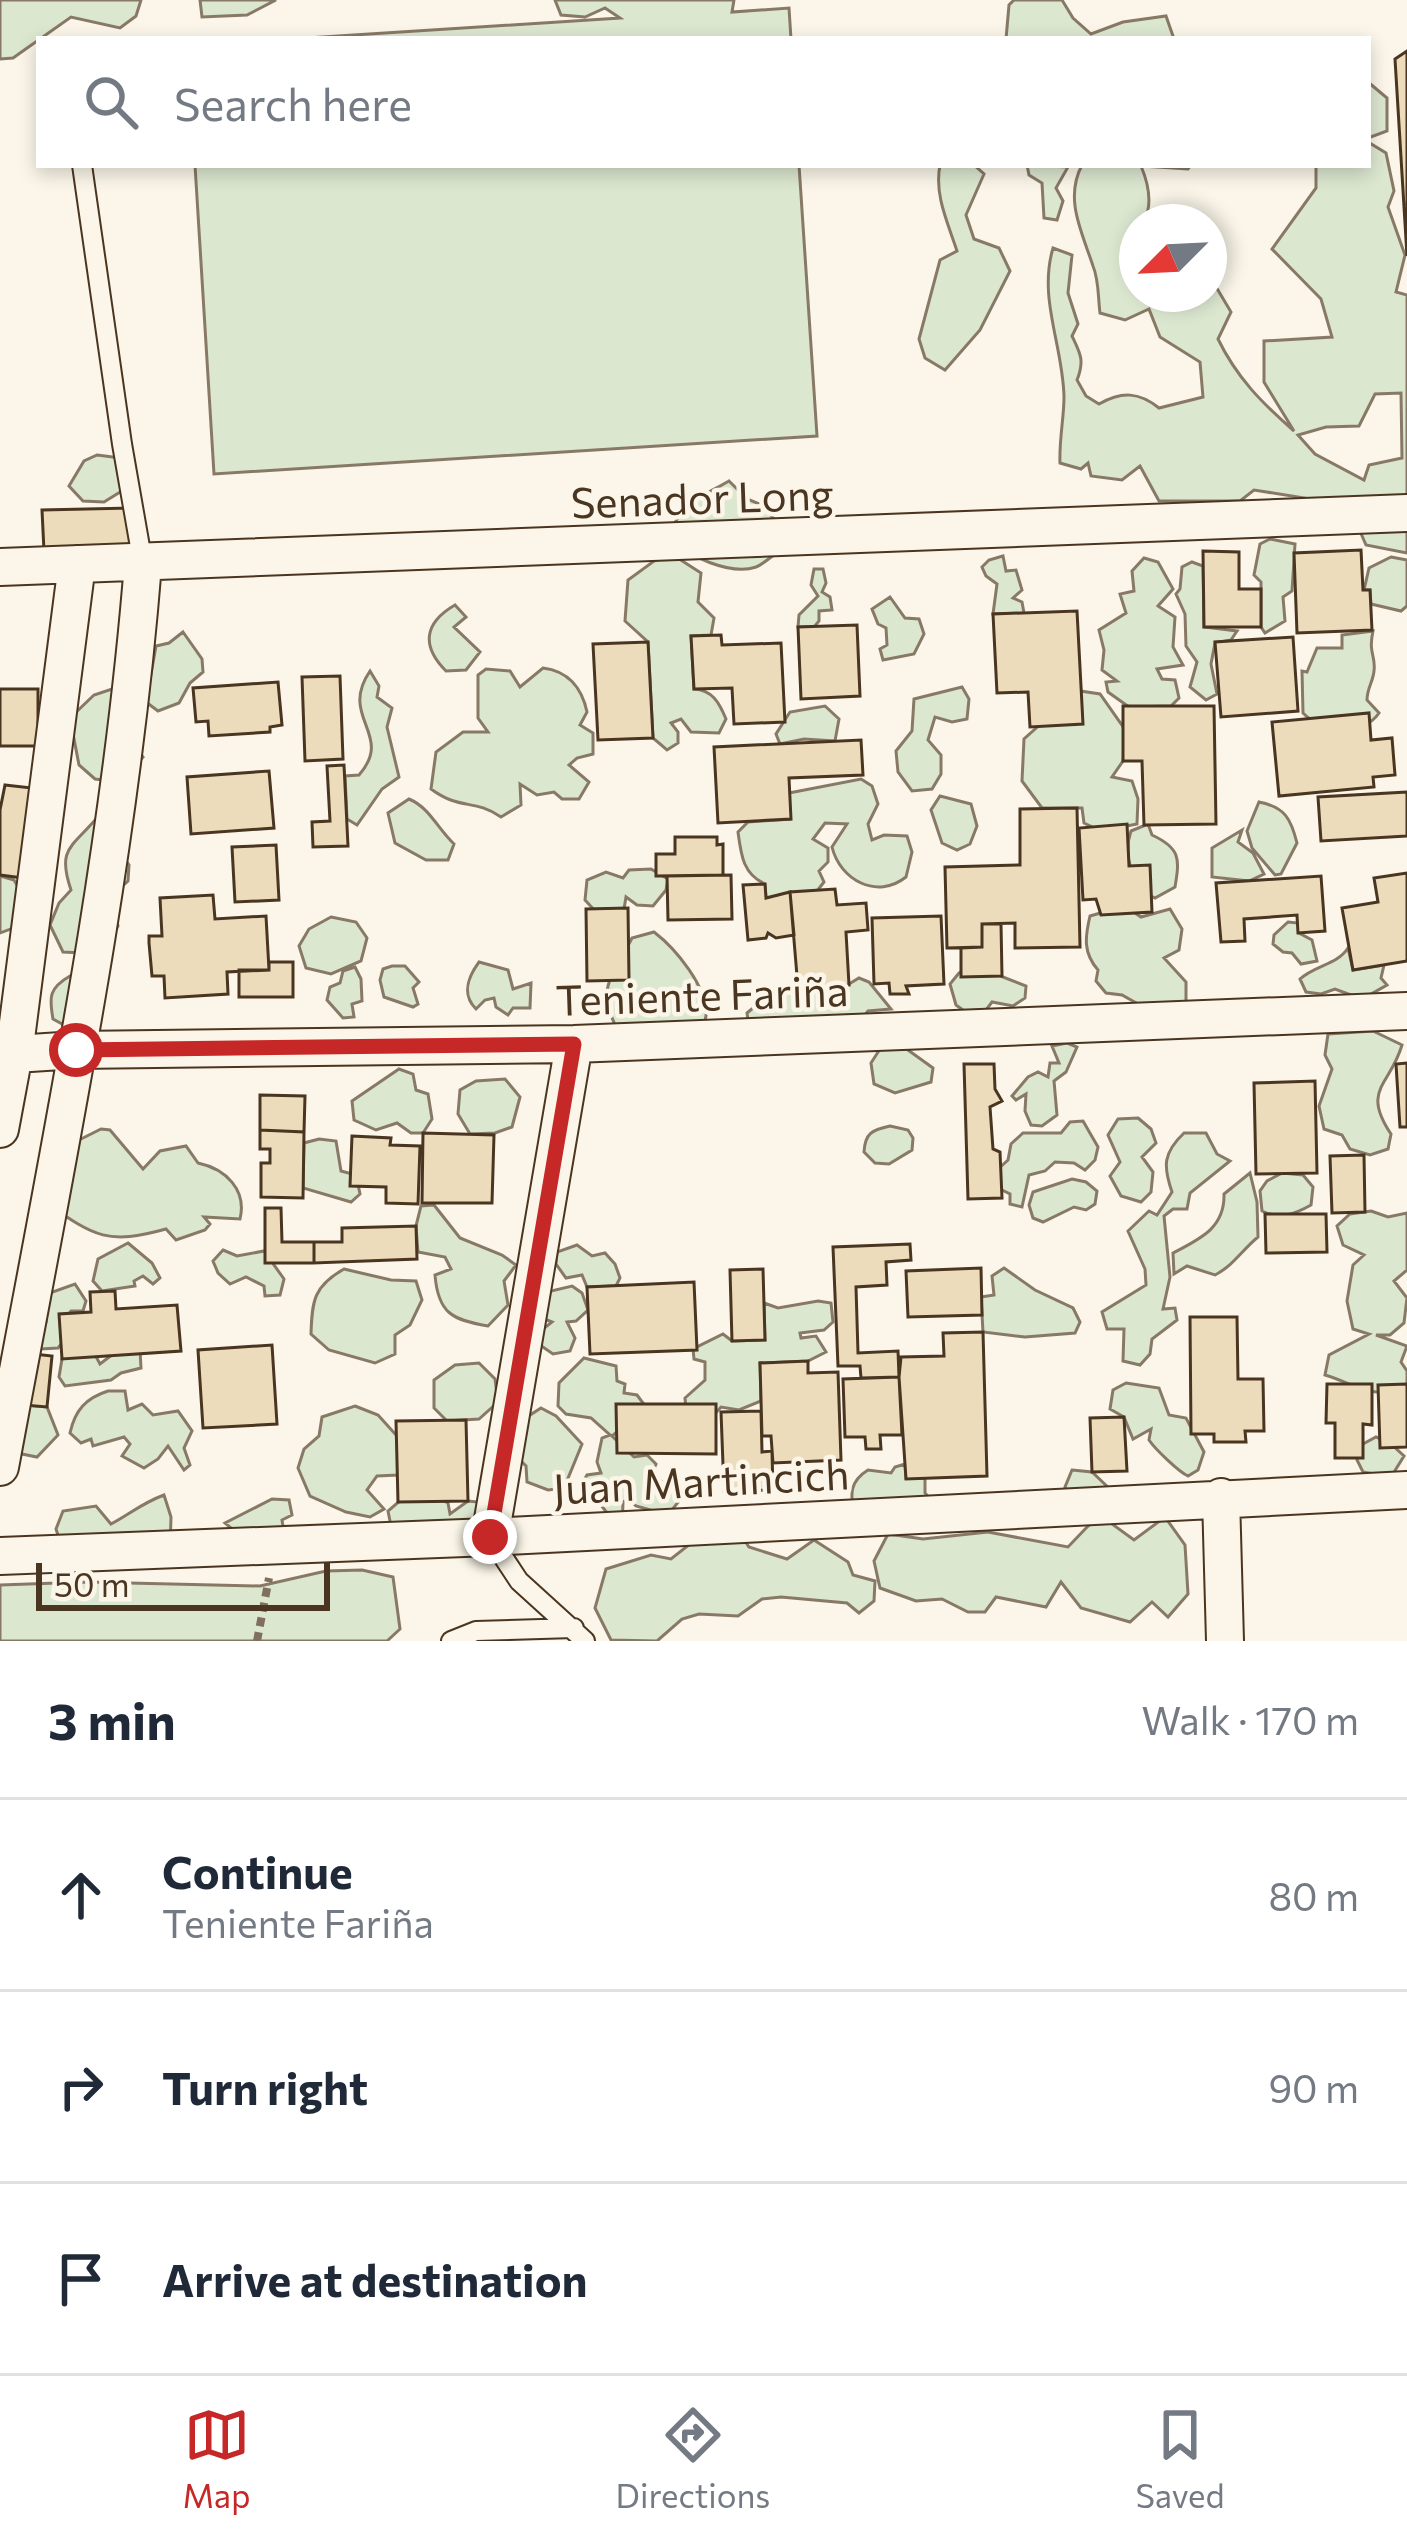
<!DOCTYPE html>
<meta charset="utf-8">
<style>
body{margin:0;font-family:Commissioner,sans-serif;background:#f2f2f3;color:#1f2937}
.compass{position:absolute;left:1119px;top:204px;width:108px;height:108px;border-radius:50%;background:#fff;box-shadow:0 6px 18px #0003;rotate:246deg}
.scale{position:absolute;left:36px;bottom:30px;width:294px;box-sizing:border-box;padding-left:12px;border:6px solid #4a3520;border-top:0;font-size:33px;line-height:42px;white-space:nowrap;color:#4a3520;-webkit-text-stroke:9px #fbf6e9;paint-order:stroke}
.stop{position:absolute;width:36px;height:36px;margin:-27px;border:9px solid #c62828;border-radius:50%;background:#fff}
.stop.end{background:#c62828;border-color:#fff;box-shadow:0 3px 12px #0008}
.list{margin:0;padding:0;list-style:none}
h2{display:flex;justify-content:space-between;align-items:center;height:156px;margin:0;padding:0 48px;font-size:51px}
h2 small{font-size:39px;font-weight:400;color:#747a83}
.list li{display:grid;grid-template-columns:78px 1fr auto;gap:36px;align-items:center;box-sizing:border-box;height:192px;padding:0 48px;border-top:3px solid #e0e1e3}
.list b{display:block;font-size:45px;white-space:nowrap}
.list p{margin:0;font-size:39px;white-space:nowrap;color:#747a83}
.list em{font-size:39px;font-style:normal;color:#747a83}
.icon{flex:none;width:66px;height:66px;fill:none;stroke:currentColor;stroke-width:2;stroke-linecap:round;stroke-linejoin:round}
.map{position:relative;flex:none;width:1407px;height:1641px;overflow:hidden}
.search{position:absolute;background:#fff;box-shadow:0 6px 18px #0003;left:36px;right:36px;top:36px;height:132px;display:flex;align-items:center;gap:30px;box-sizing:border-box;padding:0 42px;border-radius:0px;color:#747a83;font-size:45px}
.sheet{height:732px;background:#fff}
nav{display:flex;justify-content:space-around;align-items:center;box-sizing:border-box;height:168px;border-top:3px solid #e0e1e3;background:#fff;font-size:33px;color:#747a83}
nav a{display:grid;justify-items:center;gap:6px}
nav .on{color:#c62828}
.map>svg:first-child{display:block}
.green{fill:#dce7d0;stroke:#887966;stroke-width:3;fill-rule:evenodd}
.building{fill:#ecdcbc;stroke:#4a3520;stroke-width:3}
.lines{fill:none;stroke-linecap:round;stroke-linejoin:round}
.lane-casing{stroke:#4a3520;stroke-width:22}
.street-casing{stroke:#4a3520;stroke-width:40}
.path{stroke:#7f6f5c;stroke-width:8;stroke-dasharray:9 6;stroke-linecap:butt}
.lane{stroke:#fbf6e9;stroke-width:18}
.street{stroke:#fbf6e9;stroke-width:36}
.route{stroke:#c62828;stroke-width:15}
.labels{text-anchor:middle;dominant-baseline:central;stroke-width:9;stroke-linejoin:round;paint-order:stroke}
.street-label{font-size:42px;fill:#4a3520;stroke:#fbf6e9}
</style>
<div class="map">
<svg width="1407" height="1641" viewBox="0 0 1407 1641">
<rect width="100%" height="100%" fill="#fbf6e9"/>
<!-- green -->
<path class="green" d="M0,0H141L136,16L120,28L71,17L13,58L0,59Z
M200,0H276L247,15L202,17Z
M555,0H734L732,12L789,8L791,39H291L620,18L605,8L585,17L561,15Z
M1014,0H1062L1073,18L1091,34L1123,22L1166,16L1174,39H1006L1009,5Z
M1368,82L1387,98V131L1368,138Z
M1368,142L1386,153L1394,191L1388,207L1405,255L1396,292L1407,295V553L1366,545L1353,515L1354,506L1254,490L1240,501H1159L1140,466L1122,480L1091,476L1088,463L1081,469L1060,463C1059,440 1064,418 1064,397C1063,345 1038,299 1053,248L1072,255L1068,293L1078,324L1072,336C1080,353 1085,360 1077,380L1086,396L1099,404C1122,391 1139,392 1159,408L1203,397L1200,362L1160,337L1149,309L1125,320L1100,313C1098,298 1099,280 1093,266C1082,232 1064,199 1082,165H1191L1188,169L1141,166C1149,185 1153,204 1144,222H1137V294H1209V275L1231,312L1218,339C1237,378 1262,403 1294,431L1264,382V341L1332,337L1321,299L1272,249L1316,188V165H1368ZM1401,393L1402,458L1369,465L1364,480L1315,454L1298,435L1326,427L1359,426L1375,394Z
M195,165H799L817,436L214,474Z
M940,165H974L984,174L966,215L974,239L999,248L1010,271L980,330L945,370L925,358L919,339L940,260L957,251C948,223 934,195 940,165Z
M1027,165L1068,167L1056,188L1063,201L1057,220L1044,218L1042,183L1029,175Z
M97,455L121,458L125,489L104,502L83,501L69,486L84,461Z
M729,481L747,499L762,505L776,521L774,555C768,559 763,564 756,567C731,576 688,556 669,539C679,502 698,499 729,481Z
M1270,539L1295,544L1292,591L1283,597L1285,621L1265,633L1261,627V582L1254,575L1260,544Z
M673,555L701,573L698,602L714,618L711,635L691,636L694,689C712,690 719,702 726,719L719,733L691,732L681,719L671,723L678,732V743L667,750L653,738L648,642L625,621L628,580L654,561Z
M1003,556L1006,571L1016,570L1022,590L1013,598L1022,602L1024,613L993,614L997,584L986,576L982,567L989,560Z
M1391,557L1407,560V606L1401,611L1371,604L1370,590H1364L1369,568Z
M1144,558L1158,562L1173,589L1158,606L1175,617L1173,647L1183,665L1157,669L1162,679L1175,680L1179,698L1171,706L1129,707L1108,692L1106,682L1117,681L1102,670L1104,650L1099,630L1126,613L1120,594L1134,591L1132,571Z
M1192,562L1203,566L1204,627L1237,631L1231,640L1215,643L1211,664L1217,694L1206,700L1190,687L1197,662L1186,646L1185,614L1176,594L1180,589L1182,567Z
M814,569H823L826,583L822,592L830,597L832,610L819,611V621L814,627H798L799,615L818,596L811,585Z
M890,597L905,618L919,619L924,634L914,654L883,660L880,649L887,645L886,628L878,624L872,609Z
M455,605L466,617L454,627L480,652L466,670L446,671C421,646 424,623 455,605Z
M1373,631C1368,654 1376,655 1374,671C1373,682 1367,688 1367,700L1379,713C1363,737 1321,732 1303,713L1302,671L1307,672L1317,648H1342V635Z
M183,632L202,659L203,672L190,683L179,703L158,711L146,702L156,646L169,643Z
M543,668C568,671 582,688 587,712L580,725L593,733V754L577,758L569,765L589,782L579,799H562L554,792L537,795L520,784L521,805L501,817C473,798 461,811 431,789L436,752L463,732H488L478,718V675L486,669L510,671L520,687Z
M370,671L379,686L377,697L392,708L387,727L399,777L382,789L357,825L347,819L345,776L359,775C395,734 338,718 370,671Z
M124,685L130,738L143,757L120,782L95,779L79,765L70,718L94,695Z
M962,687L969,699L967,719L952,722L935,717L928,740L941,755V774L932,789L912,791L898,772L896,751L912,731L914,699Z
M1067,689L1100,694L1126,731L1123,761L1112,777L1132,781L1138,799L1137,824L1101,831L1084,823L1082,808H1042L1022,781L1024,739L1044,721Z
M825,706L839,719L835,741L804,739L780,744L776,734L790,712Z
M861,779L872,786L878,804L868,824L872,840L884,835L907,836L912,852L906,877C877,900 840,880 832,847L847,824L825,823L813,839L828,848V862L819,871L824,882L817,891L766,898L765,884C743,874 741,855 738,832L748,822L790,819L789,793Z
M940,796L971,804L977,826L970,844L957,850L942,843L931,810Z
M409,799C430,808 437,828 454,844L448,860H426L395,843L388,813Z
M1259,802C1285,807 1291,819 1297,843L1281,874L1275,875L1252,848L1247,831Z
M96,819L129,865L128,881C111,894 114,906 118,926L107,946L83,953L63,952L50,925L59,903L71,890C57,849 71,848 96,819Z
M1148,824L1152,835C1180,848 1180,858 1175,887L1155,898C1131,888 1123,854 1131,831Z
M1242,830L1238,842L1253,853L1264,874L1249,881L1212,877V848Z
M651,869L668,879L666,890L653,906L637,905L626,897L624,909L597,913L585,900L587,880L606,872L623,878L629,870Z
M0,876L14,880L25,899L19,926L0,933Z
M1125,906L1141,917L1170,909L1182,929L1179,950L1164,958L1186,982V1002L1147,1009L1122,995L1106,993L1096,981L1098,970C1083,953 1085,937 1090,916Z
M331,917L356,922L367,938L361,961L331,974L306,968L299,946L309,929Z
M1288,922L1298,923L1299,933L1312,940L1317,961L1301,964L1292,953L1283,952L1273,944L1274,935Z
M654,932C675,948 708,987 706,1016C705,1023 701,1029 699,1035L622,1038C594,989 609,983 632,938Z
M1348,948L1353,970L1384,965L1381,978L1387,985L1362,999L1335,989L1321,994L1306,992L1300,979C1315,965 1337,965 1348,948Z
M479,962L508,970L513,989L531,983L530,1008H513L508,1015L496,1007L494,998L485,1000L476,1009C461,994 468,977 479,962Z
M392,966H405L419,982L413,988L418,1004L413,1007L384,997L380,980L383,969Z
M975,966L1026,986L1025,998L1013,1006L992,1002L986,1010L970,1015L956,1005L950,984L959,973Z
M355,967L361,979L362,1001L352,1004L354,1017L343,1018L327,1000L330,987L340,983L343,971Z
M829,967L849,984L859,978L869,982L891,1009L868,1011L858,1024L750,1033L747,1013C768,995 781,986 810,991Z
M70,976L90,979L79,1033L53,1019C49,997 49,988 70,976Z
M1373,1031L1402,1045C1390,1086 1361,1089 1391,1134L1388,1149L1370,1155L1350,1149L1342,1135L1324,1129L1319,1106L1332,1069L1325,1055L1328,1034Z
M1067,1043L1077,1047L1066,1072L1054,1081L1057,1115L1042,1126L1031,1125L1025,1111L1026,1094L1016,1100L1012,1096L1028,1077L1038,1072L1048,1077L1050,1063H1059L1052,1046Z
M901,1045L933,1068L931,1082L895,1093L874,1084L871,1063L882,1046Z
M399,1069L413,1074L416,1090L428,1094L432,1119L423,1133H411L397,1123L376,1130L354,1120L352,1101Z
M505,1079L520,1097L512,1127L495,1133L470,1134L458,1114L460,1090L476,1081Z
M1138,1118L1151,1129L1156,1143L1142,1157L1153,1172L1151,1192L1141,1202L1121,1196L1110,1176L1120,1162L1108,1135L1118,1119Z
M1083,1121L1098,1147L1095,1160L1085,1170L1074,1163L1055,1162L1045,1171L1029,1175L1022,1207L1010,1204V1194L1000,1189L997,1170L1008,1160L1011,1144L1023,1133H1061L1070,1122Z
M890,1126L908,1130L913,1138L912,1150L889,1164L875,1163L864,1152C865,1133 872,1130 890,1126Z
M101,1129L110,1130L143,1169L160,1151L186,1146L198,1163C226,1169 247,1190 240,1219L204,1217L210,1224L205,1230L176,1240L166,1229C108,1245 95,1237 48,1204L79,1140Z
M1184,1133H1206L1217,1154L1230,1161L1190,1193L1187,1209H1173L1164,1216L1170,1277L1163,1309L1175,1308L1177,1320L1152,1339L1150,1354L1140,1365L1123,1361L1124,1329H1107L1102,1312L1146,1285L1145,1269L1128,1231L1149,1211L1157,1215L1172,1192C1163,1166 1163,1153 1184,1133Z
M319,1139L336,1141L341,1171L356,1175L360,1194L351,1202L303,1188L304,1143Z
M1250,1173L1257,1202L1258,1237C1242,1250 1234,1265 1215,1275L1187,1266L1174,1274L1173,1253C1200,1239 1225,1228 1224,1194Z
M1282,1173L1303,1175L1313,1187L1311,1205C1295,1214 1280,1220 1262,1211L1260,1191L1267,1181Z
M1072,1179L1086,1182L1097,1191L1095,1204L1086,1210L1074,1207L1043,1222L1033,1218L1029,1205L1033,1192Z
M434,1205L460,1238L502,1255L516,1265L504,1281L508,1305L488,1326C452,1320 438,1313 435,1275L451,1269L445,1257L418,1252L416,1226L421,1206Z
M1371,1211L1388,1217L1407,1213V1270L1394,1281L1407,1298L1404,1323L1390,1335H1376L1407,1346L1401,1362L1407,1371V1384C1370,1402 1359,1385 1325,1375L1329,1355L1369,1334L1353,1329L1347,1301L1353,1265L1364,1255L1343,1245L1337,1226L1350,1214Z
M128,1243L152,1263L160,1278L153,1284L143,1276L134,1281L135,1286L102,1291L93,1281L98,1259Z
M577,1245L592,1256L605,1253L615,1264L620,1278L616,1286L587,1287L582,1275L566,1278L556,1264L557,1252Z
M223,1250L237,1256L264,1251L284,1279L280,1295L265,1296L264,1286L246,1277L230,1284L218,1273L213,1261Z
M1004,1268L1035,1290L1073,1308L1080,1322L1075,1333L1025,1337L983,1332L981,1297L994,1295L992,1276Z
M344,1269L391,1280L416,1281L422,1300L410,1325L395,1335V1354L375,1363L329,1350L311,1334C312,1300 314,1286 344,1269Z
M75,1284L86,1301L83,1311H71L62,1323L66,1338L58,1348L41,1349L37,1336L46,1322L44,1295Z
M572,1286L582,1293L588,1310L576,1321L567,1322L575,1338L570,1351L553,1354L540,1345L543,1329L552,1322L542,1318L539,1305L551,1291Z
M818,1301L831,1303L833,1322L824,1330L800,1333L801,1338L816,1336L826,1352L808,1361L760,1363L761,1401L739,1410L721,1407L713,1416L686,1409L685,1398L705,1380V1362L694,1359L693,1349L723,1334L732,1341L765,1340L764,1303L778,1308Z
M140,1350L141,1368L121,1373L111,1380L65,1386L59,1377L62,1359L93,1351L100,1364L117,1351Z
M584,1358L616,1366L617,1381L625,1384L624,1393L637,1395L646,1407L612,1436L634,1457L647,1455L656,1464L650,1478L652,1485L661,1481L676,1491L679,1501L668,1515L636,1506L629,1499L623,1502L622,1532L583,1482L587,1475L601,1473L597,1462L602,1438L610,1435L591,1418L566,1414L558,1406L559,1383Z
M479,1363L495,1379L498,1402L479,1419L447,1421L434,1408V1380L455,1365Z
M1126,1383L1159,1388L1169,1415L1186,1418L1204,1452L1198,1470L1188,1476C1179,1472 1155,1449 1149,1440L1151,1429L1133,1439L1124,1417L1110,1409L1113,1390Z
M108,1391H125L128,1410L142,1404L153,1415L178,1411L192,1431L184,1448L190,1465L184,1470L168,1446L158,1459L144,1468L122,1456L130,1444L124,1437L93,1446L91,1439L81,1443L70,1433C75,1410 86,1398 108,1391Z
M24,1405L47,1407L58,1435L37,1457L17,1453Z
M355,1406L378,1415L397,1436L398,1475L377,1476L367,1490L384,1509L370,1517L346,1512L310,1496L298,1468L304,1449L319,1436L322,1417Z
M541,1408L556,1416L582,1444L564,1488L548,1490L527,1482L526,1466L519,1459L527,1417Z
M1376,1437L1389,1442L1404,1456L1391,1477L1363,1472L1357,1460L1363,1444Z
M905,1464L906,1478H925V1493L935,1504L854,1513C850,1494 850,1481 868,1470L891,1473L895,1467Z
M1072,1470L1092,1472L1114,1493L1073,1504L1065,1487Z
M410,1492L427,1493L448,1503L450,1514L468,1501L478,1502L476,1538L394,1541L388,1511Z
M164,1495L171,1517L170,1550L64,1553L56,1529L63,1511L96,1506L111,1524C130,1514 142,1503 164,1495Z
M272,1499L289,1500L292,1515L282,1520L286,1545L237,1533L225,1523Z
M1165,1517L1185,1545L1188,1594L1168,1617L1152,1602L1130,1622L1081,1608L1061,1582L1046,1607L996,1597L985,1612H968L942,1599L916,1601L880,1588L874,1561L888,1534L923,1539L988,1532L1068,1547L1089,1525L1108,1521L1134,1540Z
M738,1531L749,1547L787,1559L814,1540L848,1562L853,1575L875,1581L874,1601L859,1613L847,1603L781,1597L762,1599L738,1616L699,1614L682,1619L657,1641L611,1640L595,1608L606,1569L651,1555L671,1559L704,1533Z
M362,1570L393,1577L400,1629L387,1641H0V1585L86,1582L260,1586L326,1571Z"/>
<!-- building -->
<path class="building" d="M1407,51V256L1395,59Z
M131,508L133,548L44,551L42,510Z
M1361,550L1363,590H1370L1372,630L1297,633L1294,553Z
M1203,551L1239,552V589H1261V627H1204Z
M1077,611L1083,724L1030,727L1028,692L997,693L993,614Z
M857,625L860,696L801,699L798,627Z
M721,635L722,645L781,643L785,722L734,724L732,688L694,689L691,636Z
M1293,637L1298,711L1221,717L1215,642Z
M648,642L653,738L598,740L593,644Z
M340,676L343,759L305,761L302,677Z
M278,682L282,725L270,727V732L209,736L208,721L196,722L193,688Z
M0,689H38V746H0Z
M1123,706H1214L1216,824L1144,825L1142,761H1123Z
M1369,713L1371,740L1392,738L1395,775L1373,777L1374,787L1279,796L1272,722Z
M861,740L863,775L789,778L791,819L718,823L714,747Z
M344,765L348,846L313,847L312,822L330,821L327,766Z
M269,771L274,828L191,834L187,777Z
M5,785L32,788L23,878L0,875V810Z
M1407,792V836L1321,841L1318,797Z
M1077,808L1080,947L1015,948V923L982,924V947L947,948L945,867L1020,865V809Z
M1127,824L1129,866L1150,865L1152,912L1101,915L1096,899L1083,900L1079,828Z
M675,837H717V845L723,844V875L656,876V854H675Z
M276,845L279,900L235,902L232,847Z
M1407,873V961L1353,970L1342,908L1378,902L1374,878Z
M731,875L732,919L668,920L667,876Z
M1321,876L1325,931L1298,933L1297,915L1244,919L1245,941L1221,942L1216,883Z
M765,884L766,898L790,892L794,935L776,938L768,933L766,938L748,940L743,885Z
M835,889L837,905L866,903L868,930L846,932L849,985L798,988L790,892Z
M213,895L215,919L266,916L269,970L227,972L228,994L165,998L164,976H152L149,943V936H162L160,898Z
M628,908L629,980L587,981L586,909Z
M941,916L944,984L906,986L909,994H890L889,983L874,984L872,918Z
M982,924H1001L1002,976L961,977V948L982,947Z
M269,962H293V997H239V970H269Z
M1407,1063V1127H1400L1396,1064Z
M964,1064H994L995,1089L1002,1101L990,1107L993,1149L1000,1152L1002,1198L968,1199Z
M1315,1081L1317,1173L1256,1174L1254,1083Z
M260,1095L305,1096L304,1132L260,1130Z
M260,1130L304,1132L303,1198L261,1197V1163H270V1149H260Z
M423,1133L494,1135L492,1203H422Z
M352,1136L391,1138L390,1145L420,1146L418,1204L386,1203V1187L350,1186Z
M1364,1155L1365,1212L1332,1213L1330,1156Z
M265,1208H281L282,1242H314V1263H265Z
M1265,1214H1326L1327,1252L1266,1253Z
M416,1226L417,1259L314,1263V1242H342V1228Z
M910,1244L911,1260L886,1262L887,1285L856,1287L858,1353L898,1351L899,1377L861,1378L860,1366H838L833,1247Z
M981,1268L982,1315L908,1317L906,1271Z
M763,1269L765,1340L732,1341L730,1270Z
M694,1282L697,1350L590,1354L587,1287Z
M115,1291L116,1309L177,1305L181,1351L62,1359L59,1314L91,1312L90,1292Z
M1190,1317H1237L1238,1379H1263L1264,1431H1245L1246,1442H1214V1434H1191Z
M983,1332L987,1476L906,1479L899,1377L901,1357L944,1356L943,1333Z
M272,1345L277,1424L203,1428L198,1350Z
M34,1354L52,1356L47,1407L24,1405Z
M808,1361V1373L838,1372L841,1460L773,1463L771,1436H762L760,1363Z
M899,1377L902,1435H880L881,1449H866L865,1437H845L843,1379Z
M1327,1384H1372V1425L1363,1424V1458H1335V1423H1326Z
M1407,1384V1447L1380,1448L1378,1385Z
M616,1404H716V1454L617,1453Z
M761,1411L762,1452L772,1451L773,1490L724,1491L721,1412Z
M1124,1417L1127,1471L1092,1472L1090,1418Z
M466,1420L468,1501L398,1502L396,1421Z"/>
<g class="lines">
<!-- lane casing -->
<g class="lane-casing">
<path id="lane" d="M82,165L122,444L143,564
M490,1537L519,1581L585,1641
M451,1641L476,1631L574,1628"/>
</g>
<!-- street casing -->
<g class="street-casing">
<path id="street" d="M0,567L1407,513
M0,1055L76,1050L574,1044L1407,1011
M0,1129L14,1054L77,564
M0,1467C55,1168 119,868 143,564
M1221,1497L1225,1641
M490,1537L574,1044
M0,1556L490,1537L1407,1490"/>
</g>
<!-- path -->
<path class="path" d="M257,1641L269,1578"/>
<!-- lane -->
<use href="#lane" class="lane"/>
<!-- street -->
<use href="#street" class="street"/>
</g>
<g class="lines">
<!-- route -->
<path class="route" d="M76,1050L574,1044L490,1537"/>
</g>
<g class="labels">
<!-- street labels -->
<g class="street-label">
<text transform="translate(702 497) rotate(-2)">Senador Long</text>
<text transform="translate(702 994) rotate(-2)">Teniente Fariña</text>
<text transform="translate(701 1480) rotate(-3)">Juan Martincich</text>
</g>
</g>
</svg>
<svg class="compass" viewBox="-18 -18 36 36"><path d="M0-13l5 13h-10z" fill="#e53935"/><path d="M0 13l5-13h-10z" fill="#747a83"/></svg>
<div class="scale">50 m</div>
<div class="stop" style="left:76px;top:1050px"></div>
<div class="stop end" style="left:490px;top:1537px"></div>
<div class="search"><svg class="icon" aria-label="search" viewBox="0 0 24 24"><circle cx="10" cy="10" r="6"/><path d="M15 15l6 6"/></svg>Search here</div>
</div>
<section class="sheet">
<h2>3 min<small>Walk · 170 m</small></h2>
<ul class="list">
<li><svg class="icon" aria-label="ahead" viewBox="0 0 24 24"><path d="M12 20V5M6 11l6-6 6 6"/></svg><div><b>Continue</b><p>Teniente Fariña</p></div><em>80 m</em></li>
<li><svg class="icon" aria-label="right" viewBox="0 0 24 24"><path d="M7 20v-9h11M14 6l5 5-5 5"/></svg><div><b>Turn right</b></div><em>90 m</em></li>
<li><svg class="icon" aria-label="arrive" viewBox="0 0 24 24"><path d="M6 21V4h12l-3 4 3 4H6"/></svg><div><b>Arrive at destination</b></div></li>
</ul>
</section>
<nav>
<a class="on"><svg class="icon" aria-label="map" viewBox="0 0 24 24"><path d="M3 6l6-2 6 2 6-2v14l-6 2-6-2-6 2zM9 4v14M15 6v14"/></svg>Map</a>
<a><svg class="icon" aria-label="directions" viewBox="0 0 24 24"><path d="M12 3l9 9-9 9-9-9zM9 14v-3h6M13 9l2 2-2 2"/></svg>Directions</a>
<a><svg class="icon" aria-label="saved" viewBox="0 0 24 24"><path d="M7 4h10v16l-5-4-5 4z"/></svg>Saved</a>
</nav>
